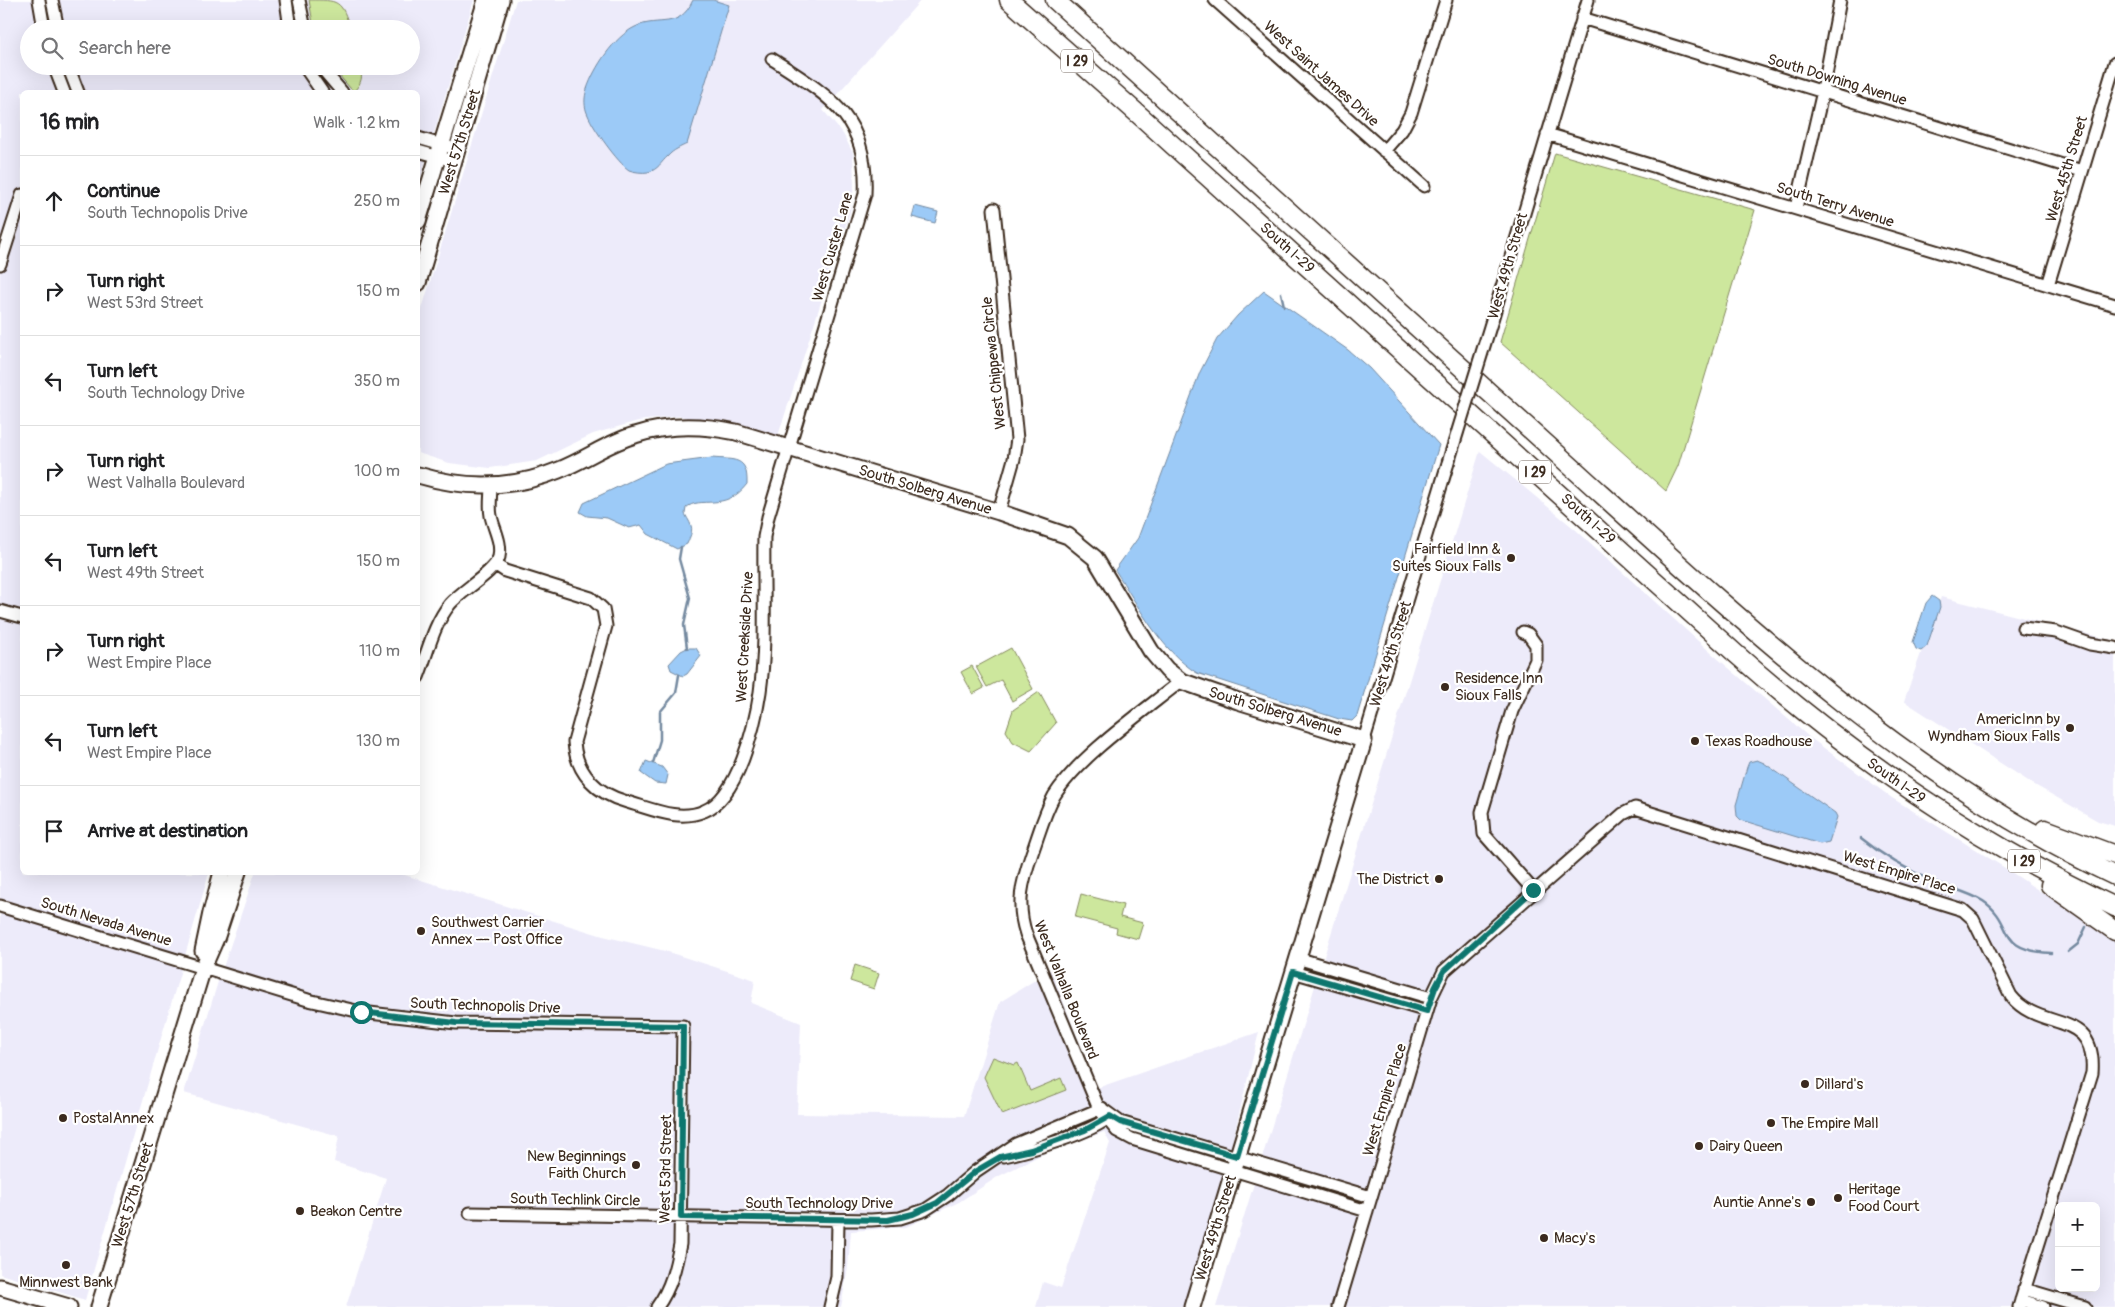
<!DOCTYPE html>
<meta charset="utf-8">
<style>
body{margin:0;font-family:Pangolin,sans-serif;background:#f6f6f6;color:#202124}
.controls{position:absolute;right:15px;bottom:15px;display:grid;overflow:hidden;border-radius:8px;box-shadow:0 5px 20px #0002}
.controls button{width:45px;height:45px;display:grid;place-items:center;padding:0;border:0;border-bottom:1px solid #e0e0e0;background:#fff;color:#202124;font:25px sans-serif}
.stop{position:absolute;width:15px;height:15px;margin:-11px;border:4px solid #0f766e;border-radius:50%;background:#fff}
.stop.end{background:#0f766e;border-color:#fff;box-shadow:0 1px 5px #0008}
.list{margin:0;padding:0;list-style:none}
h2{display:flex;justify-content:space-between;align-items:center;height:65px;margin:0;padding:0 20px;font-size:21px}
h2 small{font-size:16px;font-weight:400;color:#757577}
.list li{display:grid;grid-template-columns:32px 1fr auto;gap:15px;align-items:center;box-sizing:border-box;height:90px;padding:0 20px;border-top:1px solid #e0e0e0}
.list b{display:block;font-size:19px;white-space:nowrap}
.list p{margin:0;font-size:16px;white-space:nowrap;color:#757577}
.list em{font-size:16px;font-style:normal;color:#757577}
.icon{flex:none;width:28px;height:28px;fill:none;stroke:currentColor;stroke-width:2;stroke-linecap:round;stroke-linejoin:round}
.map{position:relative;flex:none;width:2115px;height:1307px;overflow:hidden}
.search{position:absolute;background:#fff;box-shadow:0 5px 20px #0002;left:20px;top:20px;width:400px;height:55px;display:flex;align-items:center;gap:12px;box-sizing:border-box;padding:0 18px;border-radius:28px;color:#757577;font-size:19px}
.panel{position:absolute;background:#fff;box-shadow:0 5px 20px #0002;left:20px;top:90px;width:400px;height:785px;border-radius:8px}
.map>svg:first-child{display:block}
.built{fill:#edebfa;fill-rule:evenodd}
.green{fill:#cde79d;stroke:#84885e}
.water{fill:#9ccaf7;stroke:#758aa0}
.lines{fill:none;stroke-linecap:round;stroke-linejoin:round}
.stream{stroke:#758aa0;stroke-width:2.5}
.minor-casing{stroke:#3b2a1e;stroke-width:15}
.major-casing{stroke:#3b2a1e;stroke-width:19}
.highway-casing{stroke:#3b2a1e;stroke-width:21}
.minor{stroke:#fff;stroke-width:11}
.major{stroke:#fff;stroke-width:15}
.highway{stroke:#fff;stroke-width:18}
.minor-bridge-casing{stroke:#3b2a1e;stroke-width:15;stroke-linecap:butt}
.minor-bridge{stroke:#fff;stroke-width:11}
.route{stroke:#0f766e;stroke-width:6}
.poi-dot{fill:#3b2a1e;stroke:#fff;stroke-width:2}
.labels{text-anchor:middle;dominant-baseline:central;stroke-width:4.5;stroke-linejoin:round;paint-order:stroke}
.shield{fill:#fff;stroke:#766a62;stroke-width:1}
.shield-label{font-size:14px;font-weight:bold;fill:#3b2a1e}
.street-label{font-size:15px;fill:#3b2a1e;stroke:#fff}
.poi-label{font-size:15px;fill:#3b2a1e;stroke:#fff;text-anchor:start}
</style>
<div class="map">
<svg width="2115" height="1307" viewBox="0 0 2115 1307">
<rect width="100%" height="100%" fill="#fff"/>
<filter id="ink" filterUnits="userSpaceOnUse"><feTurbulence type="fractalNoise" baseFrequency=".02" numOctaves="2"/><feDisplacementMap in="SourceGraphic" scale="10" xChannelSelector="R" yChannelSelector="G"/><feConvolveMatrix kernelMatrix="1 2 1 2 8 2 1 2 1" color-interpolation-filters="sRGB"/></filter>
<g filter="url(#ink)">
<!-- built -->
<path class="built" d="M0,0H474L418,186V92H22V872L209,873L85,1300L0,1274ZM29,29H411V66H29Z
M516,0H921L823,110L843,134L853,153L854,186L850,212L777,439L680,416L638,421L593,434L537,461L490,468L449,463L418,453V322Z
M1480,451L1576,530L1709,651L1809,737L1892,798L2005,868L2082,919L2115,922V1307H1216ZM2059,1206H2096V1288H2059Z
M1941,597L2115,641V826L2098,821L2033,784L1904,701Z
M255,873H398L603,936L665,951L755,980L751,1003L801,1023L797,1114L964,1116L1000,1002L1051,970L1097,1088L1259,1032L1224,1176L1184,1307H1036L1043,1282L1061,1288L1110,1143L1104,1132L1045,1153L999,1176L959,1202L906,1227L851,1231L848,1267L841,1307H346L386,1178L334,1162L339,1136L184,1093L217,985Z"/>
<!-- green -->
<path class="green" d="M309,0C338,0 342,0 350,29H314Z
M331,66H360C363,76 362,83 354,91L351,89Z
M1555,153L1755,210L1678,466L1666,491L1500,342Z
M1011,648L1033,689L1012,701L1001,680L987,687L976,667Z
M972,666L984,688L973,694L961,672Z
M1039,692L1056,723L1031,751L1013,742L1006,731L1013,710Z
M1081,894L1123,905L1120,917L1143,923L1138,939L1116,933L1117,928L1075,917Z
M855,965L879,973L874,989L850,981Z
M993,1057L1014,1065L1018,1063L1030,1091L1061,1078L1066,1090L1002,1115L984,1077Z"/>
<!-- water -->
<path class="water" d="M693,0H713L729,5L687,144C681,147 673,150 668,156C661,162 658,170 648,172C643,173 634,172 629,170C618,163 593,128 588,115C584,107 584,98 587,89C594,68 614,37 635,27C659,16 679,31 693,0Z
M915,206L938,212L935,223L912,217Z
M1264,291L1348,350L1369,368L1439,445L1357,716L1352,721L1339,719L1197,673C1160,650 1138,605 1115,570L1138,538L1200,372L1217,339L1238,315Z
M712,458C734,460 748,456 747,484C725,513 700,495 686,508L685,514C693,528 694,528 687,544L677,549L648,534L641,525L629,528L607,518L587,516L580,512L584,503L666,464Z
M1932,596L1939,601L1940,607L1927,646L1921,651L1916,649L1913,642L1926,603Z
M687,648H696L701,656L687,674L683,676L671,670L669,664L681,651Z
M1757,760L1764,763L1835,813L1837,817L1829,842L1820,844L1741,820L1737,816L1736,805L1747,767L1749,762Z
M646,761L662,767L668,775L666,784L655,783L641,773Z"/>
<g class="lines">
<!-- stream -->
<path class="stream" d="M1281,293L1284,306
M681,547L679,559L690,598L684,625L687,648
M653,763L660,740V712L676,693L679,675
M1861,838C1883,856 1907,870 1933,881C1949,888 1968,892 1983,901C2017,924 1993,950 2051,953
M2068,952L2078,944L2086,927"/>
<!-- minor casing -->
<g class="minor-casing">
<path id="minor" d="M39,0L44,29
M52,0L58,29
M286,0L290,29
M299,0L305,29
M1215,0L1424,186
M1582,18L2082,171
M54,66L64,92
M68,66L78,92
M304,66L322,92
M320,66L342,92
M1547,134L2115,305
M418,138L449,147
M418,151L454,161
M1384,151L1402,130L1411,113L1446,0
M1796,208L1823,91L1840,0
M994,209L1017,439L1014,459L999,512
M0,264L22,195
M2048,285L2115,63
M1492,320L1588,0
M496,565L505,571L591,598L603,609L606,626L574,742C576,773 597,794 627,802C652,809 679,822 704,811C738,798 755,725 760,692C767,642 763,587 764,537L768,517L865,194C869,117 829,96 772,59
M0,611L22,617
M2023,628L2056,632L2090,644L2115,648
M1523,632L1528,634L1536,645V660L1512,711L1482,812L1484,834L1533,890
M418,677C428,652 433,625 450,604C462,590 495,572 499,557C502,542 494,530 491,516C489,506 491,496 491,485
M1181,681C1144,711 1078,757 1054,796C1044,814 1039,834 1032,853C1022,882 1016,904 1026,934L1099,1109L1117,1131L1132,1139L1367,1211
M1364,740L1448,463
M0,906L308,1000L361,1012L456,1023L683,1026L680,1244C676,1266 671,1288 657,1307
M1297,958L1431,998
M1293,972L1427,1011
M1105,1111L1120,1122L1371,1197
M1004,1156C1028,1151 1093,1133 1110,1116
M470,1213L871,1220L900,1218L925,1210L948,1195L976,1171L1016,1144L1102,1108
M2024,1289L2085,1307
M2021,1300L2043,1307
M830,1307L837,1277L838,1220
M1338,1307L1431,998L1444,971L1623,814L1635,808L1963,910L1973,919L2011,996C2040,1033 2097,1008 2092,1073L2019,1307"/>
</g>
<!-- major casing -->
<g class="major-casing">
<path id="major" d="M418,221L486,0
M418,283L501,0
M418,475C465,489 513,489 559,470C585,460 607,443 635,435C668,424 703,425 736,432L999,512L1068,536L1095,558L1151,651L1167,670L1181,681L1238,701L1364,740L1192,1307
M203,951L211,913L222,872
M0,1287L69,1307
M99,1307L203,968L217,936L238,872"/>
</g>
<!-- highway casing -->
<g class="highway-casing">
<path id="highway" d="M1009,0L1146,121L1736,654C1854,758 1972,839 2115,907
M1055,0C1225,153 1394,307 1564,460C1734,614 1905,777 2115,876
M2045,829L2115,855
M2050,885L2115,931"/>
</g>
<!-- minor -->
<use href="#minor" class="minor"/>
<!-- major -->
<use href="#major" class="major"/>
<!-- highway -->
<use href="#highway" class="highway"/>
<!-- minor-bridge casing -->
<g class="minor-bridge-casing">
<path id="minor-bridge" d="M1448,463L1492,320"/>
</g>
<!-- minor-bridge -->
<use href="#minor-bridge" class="minor-bridge"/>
</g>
</g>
<g class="lines" filter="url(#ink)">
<!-- route -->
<path class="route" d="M361,1012L456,1023L683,1026L681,1217L888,1220L913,1214L937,1203L976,1171L1000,1157L1031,1150L1085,1130L1110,1116L1120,1122L1237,1156L1293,972L1427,1011L1435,988L1444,971L1533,890"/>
</g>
<!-- markers -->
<g class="poi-dot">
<circle cx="1511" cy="558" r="5"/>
<circle cx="1445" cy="687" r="5"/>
<circle cx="2070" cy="728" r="5"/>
<circle cx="1695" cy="741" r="5"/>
<circle cx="1439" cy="879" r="5"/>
<circle cx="421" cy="931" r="5"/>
<circle cx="1805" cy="1084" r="5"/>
<circle cx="63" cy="1118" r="5"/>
<circle cx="1771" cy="1123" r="5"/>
<circle cx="1699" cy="1146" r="5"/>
<circle cx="636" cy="1165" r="5"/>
<circle cx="1838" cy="1198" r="5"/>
<circle cx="1811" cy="1202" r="5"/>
<circle cx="300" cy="1211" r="5"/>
<circle cx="1544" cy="1238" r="5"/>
<circle cx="66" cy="1265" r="5"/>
</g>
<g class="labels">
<!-- shield labels -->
<g class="shield">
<rect x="1061" y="49.5" width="32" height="23" rx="4"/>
<rect x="1519" y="460.5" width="32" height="23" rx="4"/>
<rect x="2008" y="849.5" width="32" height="23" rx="4"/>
</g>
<g class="shield-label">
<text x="1077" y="61">I 29</text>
<text x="1535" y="472">I 29</text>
<text x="2024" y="861">I 29</text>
</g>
<!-- street labels -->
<g class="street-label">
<text transform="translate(1321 74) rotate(42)">West Saint James Drive</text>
<text transform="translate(1837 80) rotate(17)">South Downing Avenue</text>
<text transform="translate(460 142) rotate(-73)">West 57th Street</text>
<text transform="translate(2067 169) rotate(-73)">West 45th Street</text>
<text transform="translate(1835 205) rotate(17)">South Terry Avenue</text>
<text transform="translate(833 247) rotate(-74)">West Custer Lane</text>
<text transform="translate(1287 248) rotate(42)">South I-29</text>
<text transform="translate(1508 266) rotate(-74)">West 49th Street</text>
<text transform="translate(994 363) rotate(-96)">West Chippewa Circle</text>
<text transform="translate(925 490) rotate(17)">South Solberg Avenue</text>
<text transform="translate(1588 519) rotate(42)">South I-29</text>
<text transform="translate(745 637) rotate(-87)">West Creekside Drive</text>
<text transform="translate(1391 654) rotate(-73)">West 49th Street</text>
<text transform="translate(1275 712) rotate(17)">South Solberg Avenue</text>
<text transform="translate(1896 781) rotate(35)">South I-29</text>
<text transform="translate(1899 873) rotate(17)">West Empire Place</text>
<text transform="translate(106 922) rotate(17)">South Nevada Avenue</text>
<text transform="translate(1066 990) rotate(68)">West Valhalla Boulevard</text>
<text transform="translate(485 1006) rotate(2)">South Technopolis Drive</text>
<text transform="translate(1385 1100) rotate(-73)">West Empire Place</text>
<text transform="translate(666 1169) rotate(-89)">West 53rd Street</text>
<text transform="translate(133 1195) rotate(-73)">West 57th Street</text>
<text transform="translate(575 1200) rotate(1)">South Techlink Circle</text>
<text x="819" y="1203">South Technology Drive</text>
<text transform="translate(1216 1228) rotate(-73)">West 49th Street</text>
</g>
<!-- poi labels -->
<g class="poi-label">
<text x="1501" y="549" text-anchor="end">Fairfield Inn &amp;<tspan x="1501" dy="17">Suites Sioux Falls</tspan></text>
<text x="1455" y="678">Residence Inn<tspan x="1455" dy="17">Sioux Falls</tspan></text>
<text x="2060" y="719" text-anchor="end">AmericInn by<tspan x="2060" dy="17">Wyndham Sioux Falls</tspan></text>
<text x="1705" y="741">Texas Roadhouse</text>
<text x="1429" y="879" text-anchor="end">The District</text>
<text x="431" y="922">Southwest Carrier<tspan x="431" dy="17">Annex — Post Office</tspan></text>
<text x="1815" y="1084">Dillard's</text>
<text x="73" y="1118">PostalAnnex</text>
<text x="1781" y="1123">The Empire Mall</text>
<text x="1709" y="1146">Dairy Queen</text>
<text x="626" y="1156" text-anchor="end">New Beginnings<tspan x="626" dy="17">Faith Church</tspan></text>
<text x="1848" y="1189">Heritage<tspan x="1848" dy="17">Food Court</tspan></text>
<text x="1801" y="1202" text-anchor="end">Auntie Anne's</text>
<text x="310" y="1211">Beakon Centre</text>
<text x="1554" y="1238">Macy's</text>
<text x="66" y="1282" text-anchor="middle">Minnwest Bank</text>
</g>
</g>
</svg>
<div class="controls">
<button>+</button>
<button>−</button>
</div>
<div class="stop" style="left:361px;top:1012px"></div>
<div class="stop end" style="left:1533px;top:890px"></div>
<div class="search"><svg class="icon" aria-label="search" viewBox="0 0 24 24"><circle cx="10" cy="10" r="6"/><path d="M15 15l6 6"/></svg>Search here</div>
<section class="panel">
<h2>16 min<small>Walk · 1.2 km</small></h2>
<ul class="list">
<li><svg class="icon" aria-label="ahead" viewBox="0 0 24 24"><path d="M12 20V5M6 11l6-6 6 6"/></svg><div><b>Continue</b><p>South Technopolis Drive</p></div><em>250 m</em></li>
<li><svg class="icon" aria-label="right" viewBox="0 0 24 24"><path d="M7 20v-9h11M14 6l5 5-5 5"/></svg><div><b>Turn right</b><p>West 53rd Street</p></div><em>150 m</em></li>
<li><svg class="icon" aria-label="left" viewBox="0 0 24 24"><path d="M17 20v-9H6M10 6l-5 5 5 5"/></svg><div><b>Turn left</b><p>South Technology Drive</p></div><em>350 m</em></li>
<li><svg class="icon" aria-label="right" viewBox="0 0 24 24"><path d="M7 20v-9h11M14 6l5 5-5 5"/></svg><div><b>Turn right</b><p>West Valhalla Boulevard</p></div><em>100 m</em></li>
<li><svg class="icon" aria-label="left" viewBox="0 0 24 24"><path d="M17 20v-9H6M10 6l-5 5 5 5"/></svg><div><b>Turn left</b><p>West 49th Street</p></div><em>150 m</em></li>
<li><svg class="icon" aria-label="right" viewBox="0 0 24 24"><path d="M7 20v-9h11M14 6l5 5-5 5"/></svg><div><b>Turn right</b><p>West Empire Place</p></div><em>110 m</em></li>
<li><svg class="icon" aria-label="left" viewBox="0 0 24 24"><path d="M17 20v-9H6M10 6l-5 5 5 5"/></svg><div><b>Turn left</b><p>West Empire Place</p></div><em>130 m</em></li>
<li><svg class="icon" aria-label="arrive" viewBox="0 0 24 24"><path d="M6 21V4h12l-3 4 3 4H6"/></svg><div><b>Arrive at destination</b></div></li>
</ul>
</section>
</div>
